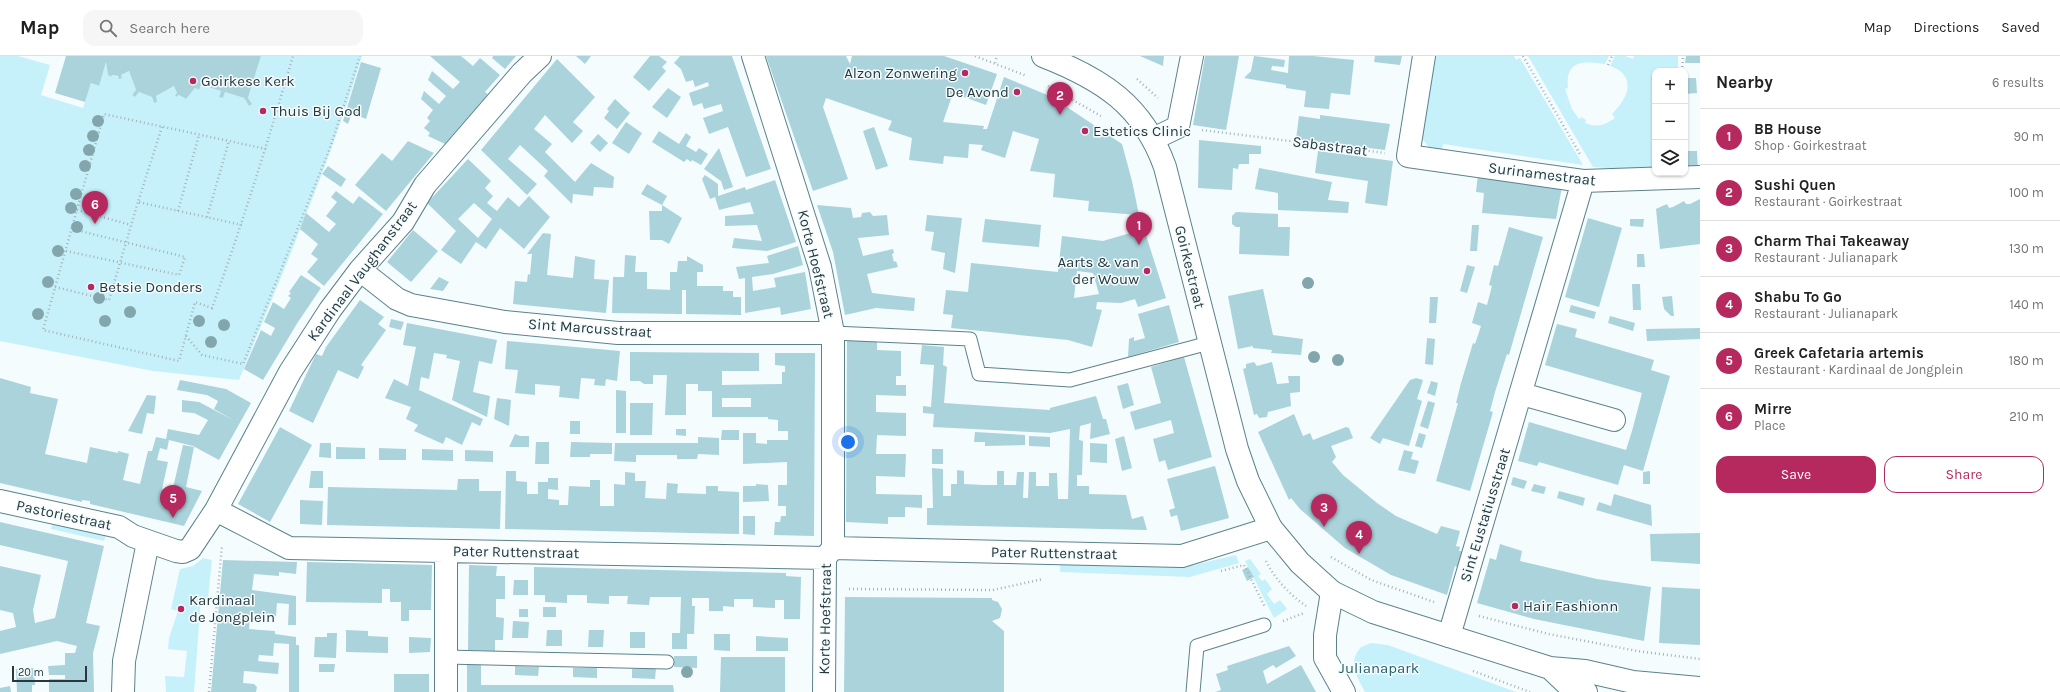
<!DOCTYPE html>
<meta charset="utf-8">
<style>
body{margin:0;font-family:Karla,sans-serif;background:#f6f6f6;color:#202124}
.controls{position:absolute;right:12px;top:12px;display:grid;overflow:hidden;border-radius:8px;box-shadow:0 1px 3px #0004}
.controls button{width:36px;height:36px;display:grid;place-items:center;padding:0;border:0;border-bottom:1px solid #e0e0e0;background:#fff;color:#202124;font:20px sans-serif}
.scale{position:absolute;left:12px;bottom:10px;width:75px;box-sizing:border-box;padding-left:4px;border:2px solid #28383c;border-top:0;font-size:11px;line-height:14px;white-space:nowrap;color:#28383c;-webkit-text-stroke:3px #f4fcfe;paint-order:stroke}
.you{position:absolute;left:848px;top:386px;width:14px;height:14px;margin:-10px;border:3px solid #fff;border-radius:50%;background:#1a73e8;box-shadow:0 0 0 6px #1a73e833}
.badge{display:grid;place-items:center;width:26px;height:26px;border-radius:50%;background:#b6295f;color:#fff;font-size:13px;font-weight:700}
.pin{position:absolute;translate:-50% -33px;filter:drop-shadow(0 1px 2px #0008)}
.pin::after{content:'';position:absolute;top:21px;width:14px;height:12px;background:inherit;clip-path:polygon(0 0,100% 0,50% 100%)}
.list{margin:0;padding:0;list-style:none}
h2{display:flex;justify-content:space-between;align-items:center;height:52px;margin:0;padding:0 16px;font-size:17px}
h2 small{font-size:13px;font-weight:400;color:#757577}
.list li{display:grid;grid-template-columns:26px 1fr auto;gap:12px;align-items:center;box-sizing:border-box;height:56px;padding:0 16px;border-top:1px solid #e0e0e0}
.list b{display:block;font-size:15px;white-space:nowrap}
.list p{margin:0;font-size:13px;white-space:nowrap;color:#757577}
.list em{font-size:13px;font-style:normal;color:#757577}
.actions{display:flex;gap:8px;padding:12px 16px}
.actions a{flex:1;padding:9px 0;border:1px solid #b6295f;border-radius:12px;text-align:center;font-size:14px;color:#b6295f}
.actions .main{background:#b6295f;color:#fff}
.icon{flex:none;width:22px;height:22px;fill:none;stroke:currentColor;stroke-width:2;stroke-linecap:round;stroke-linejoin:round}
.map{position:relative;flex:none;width:1700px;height:636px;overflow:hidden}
header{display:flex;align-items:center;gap:24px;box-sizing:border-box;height:56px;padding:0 20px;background:#fff;border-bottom:1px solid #e0e0e0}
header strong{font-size:19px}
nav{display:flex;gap:22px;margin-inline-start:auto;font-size:14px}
.search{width:280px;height:36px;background:#f6f6f6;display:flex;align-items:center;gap:10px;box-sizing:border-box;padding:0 14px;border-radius:12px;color:#757577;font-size:15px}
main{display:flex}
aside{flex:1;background:#fff}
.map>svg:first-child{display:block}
.green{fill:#c6f1fb}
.building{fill:#aad3dc;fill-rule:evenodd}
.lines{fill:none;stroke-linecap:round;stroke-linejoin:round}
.service-casing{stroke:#5b828b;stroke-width:15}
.minor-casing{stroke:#5b828b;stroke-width:24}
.tertiary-casing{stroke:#5b828b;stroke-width:24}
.path{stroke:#a6b1b4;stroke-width:2.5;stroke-dasharray:1 3;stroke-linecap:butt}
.service{stroke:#fff;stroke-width:13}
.minor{stroke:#fff;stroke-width:22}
.tertiary{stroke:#fff;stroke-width:22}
.tree{fill:#83a6ad}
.poi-dot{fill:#b6295f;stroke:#f4fcfe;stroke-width:1.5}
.labels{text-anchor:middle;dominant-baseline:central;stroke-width:3;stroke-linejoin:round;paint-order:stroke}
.poi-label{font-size:15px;fill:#28383c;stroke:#f4fcfe;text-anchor:start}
.street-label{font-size:15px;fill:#28383c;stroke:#f4fcfe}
.park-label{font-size:15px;fill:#275f6b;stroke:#f4fcfe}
</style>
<header>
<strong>Map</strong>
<div class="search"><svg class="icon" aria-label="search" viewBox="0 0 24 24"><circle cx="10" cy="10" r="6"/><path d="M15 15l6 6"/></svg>Search here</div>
<nav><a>Map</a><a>Directions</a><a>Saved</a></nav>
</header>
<main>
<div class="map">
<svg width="1700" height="636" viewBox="0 0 1700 636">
<rect width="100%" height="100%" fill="#f4fcfe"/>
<!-- green -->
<path class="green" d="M0,0H18L50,9L41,39L83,52L91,27L98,30L106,6L108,19L111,21L112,19L122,22L121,19L129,15L136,34L132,39L135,41L139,36L152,41L154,47L156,46V40L174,30L177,37L175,39L176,41L179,39L186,43L195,32L199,34L201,29L221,35L219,41L223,42L225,36L244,42L249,50L251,48L248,42L261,0H362C329,111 282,217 239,324L153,315L0,285Z
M1433,0H1514L1516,4L1520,2L1583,109L1443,88L1442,95L1430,93L1421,81Z
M1528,0H1609L1605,8C1583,5 1565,4 1568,32L1565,33L1572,53L1579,63L1582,61L1586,64L1585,67C1597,72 1605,69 1615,62L1612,58C1628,42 1638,20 1610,10L1615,0H1625L1633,3L1634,0H1678V15H1655V114H1627L1593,111Z
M53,465L106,478L104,485L51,473Z
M1236,499L1239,507L1190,521L1060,516V508L1185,511Z
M203,502L212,504L208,542H201L194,636H166L165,620L184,621L187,595L168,593L169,582L178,555L171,553L180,513L193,510Z
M1250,503L1261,518L1258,520L1262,525L1265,523L1272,533L1267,538L1274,548L1280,544L1287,553L1274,562L1245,505Z
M1371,587L1388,589L1516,636H1365C1357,621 1347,607 1361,591Z"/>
<!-- building -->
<path class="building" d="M66,0H261L248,42L252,48L249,50L244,42L225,36L223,42L219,41L221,35L201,29L199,34L195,32L186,43L179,39L176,41L175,39L177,37L174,30L156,40L157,46L154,47L152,41L139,36L135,41L132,39L136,34L129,15L121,19L122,22L119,23L118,20L112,19L111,21L108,19L106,6L99,30L91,27L85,46L55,37Z
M430,0H461L473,10L480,2L500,19L485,36L488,38L445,88L428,80L430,77L424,72L430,65L427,62L433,54L421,43L424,35L439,48L446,40L428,24L432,15L453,33L460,26Z
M493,0H516L505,13L492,2Z
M576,0H591L585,8Z
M650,0H659L667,6L662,11L666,15L649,35L633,21Z
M680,0H732L771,113L746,121L728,71L709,78L703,62L723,55L721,48L704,53L702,47L693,50L689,37L709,30L708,26L695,31L693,24L686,26L681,13L674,7Z
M766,0H846L850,8L852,0H944L997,18L986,49L953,37L943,66L984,70L983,73H987L1004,21L1052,41L1122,88L1132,125L1139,159L1088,155L1089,145L1053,141L1055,118L1030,115L1039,83L1013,75L1005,102L981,94L983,89L969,88L968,102L944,100L943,108L909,104L912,82L888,74L892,65L826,42L823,51L848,123L813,135Z
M1140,0H1164L1163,10Z
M1205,0H1239L1226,74L1193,69Z
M1254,0L1285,4L1284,11L1272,10L1271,14L1288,17L1289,0H1313L1354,4L1350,39L1331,37L1329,53L1304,51L1306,35L1286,32V29L1244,22L1251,15Z
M1375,0H1402L1400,9L1374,6Z
M1686,0H1700V7H1685Z
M557,3L595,41L573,66L583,75L572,87L545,59L534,73L552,88L545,96L575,126L591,107L614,121L613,132L594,131L593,140L573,138L572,148L544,120L548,115L520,89L508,103L537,128L527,139L481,94Z
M361,6L381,12L366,63L352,57L348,68L343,65Z
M1685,22H1696L1697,37L1685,38Z
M668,32L681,41L667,62L652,51Z
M615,43L630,57L617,73L604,62L609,55L607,53Z
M1320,59L1390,68L1385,94L1296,83L1299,60L1320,63Z
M626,66L642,77L629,98L612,87Z
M874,71L888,110L876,114L863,75Z
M659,75L679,88L686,77L691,81L686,90L696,96L699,92L708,98L701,109L692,104L691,106L687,103L684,106L652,86Z
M598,78L608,87L600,96L590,87Z
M1199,84L1261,90V98H1249V108H1239L1238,113L1233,112L1232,134L1198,132Z
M408,85L434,97L386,155L355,129L382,97L392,105Z
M719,92L733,131L724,134L721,125L704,113Z
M1318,95L1393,105L1387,150L1365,147L1368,125L1315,117Z
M1685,95H1697L1698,116H1685Z
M468,103L491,125L485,132L493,140L487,147L497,155L508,141L519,151L529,140L550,161L524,193L500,172L486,193L476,186L461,208L441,194L456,175L427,147ZM474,147L492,163L478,182L458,163Z
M328,110L346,123L341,131L322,118Z
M1259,112L1332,126L1328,144L1349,146L1348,157L1278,154V137L1255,133Z
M1478,118L1562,131L1556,163L1482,157L1484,137L1476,136Z
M705,119L718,128V140L745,131L746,134L775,124L796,186L767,195L732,192L734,182L762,185L757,169L725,170V160L754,158L750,146L719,154L715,141L710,143L702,123Z
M647,128L667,140L662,149L641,138Z
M336,135L353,148L359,140L383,158L324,230L307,216L318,203L311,198L318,188L300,173L306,157L329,176L336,168L326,160L337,146L331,141Z
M1700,143V188L1660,193L1656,153L1667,148L1669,152L1673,151L1684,145L1686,148H1690Z
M662,149L682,162L669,188L662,184H650L649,155H662Z
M817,149L851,152L853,162L861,161L862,157L870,156L873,160L887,159L889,179L858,182L863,200L893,193L894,197L892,198L894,206L896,205L898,211L867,218L872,237L915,242L914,255L876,252L845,259L833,196Z
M1236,156L1278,158V171H1290L1289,200L1239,198L1240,171H1236L1232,168V160Z
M927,159L962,162L955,217L943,213L945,197L931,194L934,176L925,175Z
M1588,162L1622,172L1599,251L1565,241Z
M985,163L1041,169L1039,191L982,186Z
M1630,163H1644L1643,171L1630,170Z
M1472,169H1479L1477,195H1470Z
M1509,171L1543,181L1509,299L1507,298L1495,336L1490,355L1493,356L1470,435L1436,425L1458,347H1456L1461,327L1473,287L1475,288L1481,270L1472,267L1478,246L1487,249L1492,230L1489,229L1494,209L1498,210Z
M1144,173L1166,242L1138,251L1135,243L1121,247L1097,246L1096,253L1102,254L1092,291L1068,284L951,272L953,259L943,258L946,234L968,236L971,207L1058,216L1062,180L1103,185ZM1077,215L1093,217L1099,238L1074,242Z
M413,174L438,195L411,226L387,206Z
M543,177L551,178L547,219L573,222L575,200L595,204L594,223L609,224L606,257L513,248L515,225L527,226L528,218L530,219L532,198H527Z
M798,190L803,209L773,218L752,221L753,235L776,231L774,222L805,216L811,253L781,259L780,251L745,257V222L739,223L736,211L769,207L767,200Z
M1637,198H1644L1645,211H1637Z
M625,199L636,200L635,216H647V233L670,234V216H677L678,205H687V200L703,209V216H697V230H723V235H733V241H741V259L686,258V234H682V258L612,257L613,221H624Z
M1467,209L1475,211L1467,237L1460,235Z
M301,219L321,232L298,266L263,324L244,313L261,274L271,280L275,272L264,266L273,246L284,253L291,242L288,240L291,237L289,236Z
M439,221L449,226L443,235L430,233Z
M1632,228H1640L1641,254H1633Z
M1263,233L1273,279L1303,283L1301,299L1271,297L1272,294L1253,292V290L1238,293L1228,240Z
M1672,240L1674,260H1671L1664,253L1662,241Z
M1430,241H1438L1436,267H1429Z
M360,244L384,261L378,268L386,274L361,309L364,311L358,323L338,314L313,367L289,355L316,298L322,300L326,291Z
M1169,249L1179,286L1128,301L1129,283L1134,281V285L1145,282L1138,258Z
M1571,249L1596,256L1594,263L1569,256Z
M1610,260L1635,267L1633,275L1608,267Z
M391,263L404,266L401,274L389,271Z
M407,267L497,284L492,308L479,305L473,336L490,340L487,361L452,344L460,305L446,302L447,299L434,297L429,323L421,321L419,334L483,363L480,370L472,366L462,389L446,381L443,388L414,375L418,369L406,363L411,351L385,342L394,323L408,330L416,291L403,289Z
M1557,268L1577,273L1575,281L1654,304L1651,314L1670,320L1643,415L1624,409L1618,429L1539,406L1537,410L1518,405L1529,366L1626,394L1632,375L1642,337L1545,309Z
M1700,272V283L1647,285L1646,273Z
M1427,282L1435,283L1433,309L1425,308Z
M847,283L877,284V294L901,295V320H896V329H906V340L876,339V356L906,357V380L877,379L876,398H906L905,421L876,420V438L922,439V452L905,451V461H888V468L846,466Z
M507,285L620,295L617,325L606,323L605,330L594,329L595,323L581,322L579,343L559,341L560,330L535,328V339L515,337L518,314L505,313Z
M922,289L944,291L943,309L947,311L944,347L1050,354V352L1096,340L1103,363H1106L1110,378L1090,383L1091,367L1080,370L1079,384L1083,385L1082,419H1077V430H1089V438L1126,439L1132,463L1143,460L1147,474L927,469V452H933L932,412L943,413V440H951V428H957V414L964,415V428L984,429H997V415H1004V429H1016L1017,416H1024L1023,442H1028L1029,416H1036V430H1049V417H1057L1058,443H1068L1070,373L1050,377L933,371L934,358L923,357V350L931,351L934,309L920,308Z
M630,296L759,297V315H722V329L782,328V316H785V310L775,309V297H815L814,480L774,479L775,466H780L781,460H786V450H778V429H787V406L743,408V377H756V387L767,388V384H788V375H778V364L768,363V361H712V335H698V328H686V359H665L667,319H653V328H644L640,325H630ZM722,342H751V351H722Z
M1184,301L1212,401L1168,414L1165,404L1159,406L1153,383L1174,377L1171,364L1135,374L1130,356L1161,347L1151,311Z
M1254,306L1257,310L1272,306L1277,328L1289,327L1288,320H1300V336L1290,337L1291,350L1268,356L1267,361L1259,362L1257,358L1254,359L1243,313L1246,312V308Z
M0,322L31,331L30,337L58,343L45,398L87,407L90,391L118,397V395L129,398L123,424L140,428L148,395H152L156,381L166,383L168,373L199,379L208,364L194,357L182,356V344L199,346L235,365L214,353L218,345L207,339L177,334L180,324L226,333L251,347L219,404L193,390L169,384L167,394L160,392L157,404L168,406L162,433L172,436L183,389L194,391L186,431L202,435L184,470L90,448V445L82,444V446L0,427Z
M1416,322L1423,324L1417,343L1422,345L1409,390L1383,382L1380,388L1370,382L1410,324Z
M1431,325L1438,327L1435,340L1427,337Z
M1128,327L1134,349L1123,353L1117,330Z
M616,334L626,335V377H616Z
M147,339L156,340L154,358L147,357L142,378L128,375Z
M497,342L511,344L509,370L494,363Z
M1428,345L1435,347L1428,373L1420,370Z
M630,347H653L652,379H630Z
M1294,358L1303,380L1310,377L1313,384L1346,371L1349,372L1353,382L1331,390L1336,401L1332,406L1343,419L1377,447L1396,460L1437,478L1441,470L1460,475L1456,490L1460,491L1459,495H1462L1457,511L1455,510L1447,539L1391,519L1345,492L1300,453L1291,442L1289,444L1258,376Z
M570,365H580V378H570Z
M280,371L312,389L270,466L238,448Z
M676,373H686V380L676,379Z
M722,374H739V384H721Z
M975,376L1025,379V389L985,390V386H974Z
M1419,377L1426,379L1422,392L1415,390Z
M515,378L520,380H529V391H509Z
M1029,380L1050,381V391L1029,390Z
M1124,380L1132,412L1122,415L1115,383Z
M698,381L719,382V399L698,398L697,403H677V399H636V406L614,405L615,387H698Z
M536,386H549V408H535Z
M571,386L612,387V398H590V401H570Z
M320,387H331V402L319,401Z
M1090,387L1107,388V407L1090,406Z
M336,391L365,392V403H336Z
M379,392L406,393V404H379Z
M422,393L453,394V405L422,404Z
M932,393H943V408H932Z
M465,394L493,395V406L465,405Z
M1404,394L1413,396L1411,403L1419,405L1415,418L1398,414Z
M1215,410L1229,462L1181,475L1177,459L1171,461L1169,454L1175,452L1167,423Z
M311,415H323V432H309Z
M506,415H516V425L527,426V438H538V426H548V422H558V434L548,433V443L559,444V449H568L569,430L590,431V424H600V450H614V428L625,429V416L635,417V425H646L645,442L666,443L667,427L678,428L677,437L706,438V430H718V435L739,436V478L505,473Z
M1650,415V428H1643V416Z
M1513,421L1527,425L1524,433L1511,429Z
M458,423H479V435H501L500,473L327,469L328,431L457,434Z
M756,428L768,429L769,445L743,446V430H756Z
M1534,428L1546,431L1544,438L1531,435Z
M1559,435L1585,442L1583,450L1557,442Z
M1614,438L1651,449L1652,470L1596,454L1599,446L1611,450Z
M300,444L323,445L322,469L300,468Z
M743,460H755V479L743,478Z
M0,466L104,490L86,567L100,570L93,597L94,636H49V623H65V619H49L48,610L65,609V597H75L77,590L57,585L0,598V575L16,571L13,557L0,554V510L41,519L33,554L35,567L55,562L68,505L0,489Z
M1700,477V508L1651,505L1650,478Z
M1500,488L1522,495L1520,505L1597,523L1651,531L1644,585L1534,563L1477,547L1490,502L1496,504Z
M223,504L297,506L296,518L279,516V520L254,518L252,534L296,540V569H288L289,548L277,547L276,560L250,557L249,573L275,575V578L296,581V589H299V636H289V588L274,587L273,600L259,599L258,605L279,607L278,618L244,615L243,627L254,628L257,631L256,636H211Z
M307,506L432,509L431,554H409V565H401V546H390V533H382V547L306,546Z
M469,509L497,510L496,520H505V543H496V561L504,562L503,584H495V595L468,594Z
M534,511L786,517V520L801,521L800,563H784V544H775V552L753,551V543H734V551L723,550V555H709V542H692V550H695L694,578H687V593H672V577H680L681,541H650L649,549L627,548L628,540H609V548L587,547V539H567V547L545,546V539H534Z
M1248,511L1254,521L1247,525L1242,514Z
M514,524H528V539H513Z
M1662,531L1700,533V589L1659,587Z
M845,541L992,542V544L998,546L1002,553L1000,562L992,565L1004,575V636H844Z
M543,551H556V561H543Z
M519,553H528V561H519Z
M513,565L529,566L528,582H512Z
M346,574L368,575V580L388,581V597L346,596Z
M547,574H562V590H546Z
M589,574H604L603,591H588Z
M630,576H645V592H630Z
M327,577H337L336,602L314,601L315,581H327Z
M714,578H730V595L714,594Z
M756,580L788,582V595H756Z
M409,581L431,582L430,596L409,597Z
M1289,590L1296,600L1276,612L1273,609L1263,615L1267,628L1301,609L1316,636H1215L1221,634L1216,618L1228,614L1227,610Z
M674,600H697V612L674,611Z
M721,601H785V636H720Z
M319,608H335L334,616H319Z
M467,609H481V629H673L674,636H467Z
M515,610L539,611L538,620L515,619Z
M34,612L35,629H32V636H17L16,613Z
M573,612H597V622L573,621Z
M632,613H656L655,623L632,622Z
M394,618H429V636H394Z
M10,630L11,636H0V632Z"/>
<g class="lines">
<!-- service casing -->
<g class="service-casing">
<path id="service" d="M833,277L970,283L979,318L1070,324L1209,287
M446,601L667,606
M1193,636L1197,590L1264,569"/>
</g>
<!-- minor casing -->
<g class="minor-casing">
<path id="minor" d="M753,0L820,211L833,277V492L825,502L824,636
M1424,0L1408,100L1583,125L1700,121
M1153,83L1178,71L1192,0
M360,214L397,243L411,249L505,266L618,277H833
M1522,338L1614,364
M0,445L119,471L133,480L176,495L183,496L190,493L216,454L290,316L330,254L360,214L403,166L425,129L522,17L540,0
M216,454L289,492L825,502
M833,492L1182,500L1271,472
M1332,536L1325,579V602L1344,636
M1449,580L1583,125
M123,636L124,605L148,486
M446,636V495"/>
</g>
<!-- tertiary casing -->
<g class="tertiary-casing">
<path id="tertiary" d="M1043,0C1102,23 1143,49 1165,111L1237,393L1248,425L1271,472L1300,507L1332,536L1373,556L1550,612L1585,615L1633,626L1700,632
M1550,612L1569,630L1586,636"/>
</g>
<!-- path -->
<path class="path" d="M975,0L1027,20
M1523,0L1581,100
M995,7L997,0
M1608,9L1612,0
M1682,15L1683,0
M1137,23L1158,42
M1048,30L1101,60
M162,71L138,146L242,169
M1202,74L1385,97
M266,93L104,58L43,274L179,305L195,246L212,252C242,169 268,85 293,0
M77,154L131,169
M178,155L199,79
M207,161L229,85
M66,195L179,219L185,201L72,173
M55,231L109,244L138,146
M186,280L202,299L243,308L330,92L360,0
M1331,501L1371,524L1434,546
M1266,505C1275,523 1289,538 1306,550
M1221,515L1244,509L1265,551
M849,533L993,534L1043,523
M1479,560L1549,578L1637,595L1700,603
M1283,565L1304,557
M1473,615L1530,636
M209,636L222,489"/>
<!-- service -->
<use href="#service" class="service"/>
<!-- minor -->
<use href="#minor" class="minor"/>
<!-- tertiary -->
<use href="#tertiary" class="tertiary"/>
</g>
<!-- trees -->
<g class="tree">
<circle cx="98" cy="65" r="6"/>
<circle cx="93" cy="80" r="6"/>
<circle cx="89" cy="94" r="6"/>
<circle cx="85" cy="110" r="6"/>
<circle cx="76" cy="138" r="6"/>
<circle cx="71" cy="152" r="6"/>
<circle cx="77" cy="171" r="6"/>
<circle cx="58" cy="195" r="6"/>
<circle cx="48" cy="226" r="6"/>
<circle cx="1308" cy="227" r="6"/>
<circle cx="99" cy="242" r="6"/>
<circle cx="130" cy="256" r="6"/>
<circle cx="38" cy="258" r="6"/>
<circle cx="105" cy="265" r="6"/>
<circle cx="199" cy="265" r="6"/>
<circle cx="224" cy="269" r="6"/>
<circle cx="211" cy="286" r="6"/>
<circle cx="1314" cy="301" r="6"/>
<circle cx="1338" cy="304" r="6"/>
<circle cx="687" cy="616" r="6"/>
</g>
<!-- markers -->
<g class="poi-dot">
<circle cx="965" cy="17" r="4"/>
<circle cx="193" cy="25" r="4"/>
<circle cx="1017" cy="36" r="4"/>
<circle cx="263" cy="55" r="4"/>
<circle cx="1085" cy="75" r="4"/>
<circle cx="1147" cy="215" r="4"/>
<circle cx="91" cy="231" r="4"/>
<circle cx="1515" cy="550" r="4"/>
<circle cx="181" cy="553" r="4"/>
</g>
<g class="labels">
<!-- poi labels -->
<g class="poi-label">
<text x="957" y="17" text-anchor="end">Alzon Zonwering</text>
<text x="201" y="25">Goirkese Kerk</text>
<text x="1009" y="36" text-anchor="end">De Avond</text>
<text x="271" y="55">Thuis Bij God</text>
<text x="1093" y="75">Estetics Clinic</text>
<text x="1139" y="206" text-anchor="end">Aarts &amp; van<tspan x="1139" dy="17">der Wouw</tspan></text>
<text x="99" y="231">Betsie Donders</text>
<text x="189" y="544">Kardinaal<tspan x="189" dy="17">de Jongplein</tspan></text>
<text x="1523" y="550">Hair Fashionn</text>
</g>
<!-- street labels -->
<g class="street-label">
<text transform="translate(1330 90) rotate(7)">Sabastraat</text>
<text transform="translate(1542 118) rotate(7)">Surinamestraat</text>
<text transform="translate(816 208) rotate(76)">Korte Hoefstraat</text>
<text transform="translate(1190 211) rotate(76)">Goirkestraat</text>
<text transform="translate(362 215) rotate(-53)">Kardinaal Vaughanstraat</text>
<text transform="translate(590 272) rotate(4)">Sint Marcusstraat</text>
<text transform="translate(64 459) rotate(12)">Pastoriestraat</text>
<text transform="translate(1485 459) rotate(-73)">Sint Eustatiusstraat</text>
<text transform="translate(516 496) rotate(1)">Pater Ruttenstraat</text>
<text transform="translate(1054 497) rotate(1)">Pater Ruttenstraat</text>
<text transform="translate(825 563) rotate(-89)">Korte Hoefstraat</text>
</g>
<!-- park labels -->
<g class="park-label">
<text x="1379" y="612">Julianapark</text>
</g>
</g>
</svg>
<div class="controls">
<button>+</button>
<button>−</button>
<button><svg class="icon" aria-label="layers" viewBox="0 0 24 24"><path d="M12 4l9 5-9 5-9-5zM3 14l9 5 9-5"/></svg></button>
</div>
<div class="scale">20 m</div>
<div class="you"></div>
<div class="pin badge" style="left:1139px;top:189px">1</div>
<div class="pin badge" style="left:1060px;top:59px">2</div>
<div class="pin badge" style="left:1324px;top:471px">3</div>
<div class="pin badge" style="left:1359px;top:498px">4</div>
<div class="pin badge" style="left:173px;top:462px">5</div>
<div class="pin badge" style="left:95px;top:168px">6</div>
</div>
<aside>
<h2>Nearby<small>6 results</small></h2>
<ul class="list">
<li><span class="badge">1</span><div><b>BB House</b><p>Shop · Goirkestraat</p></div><em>90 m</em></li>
<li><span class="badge">2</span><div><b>Sushi Quen</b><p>Restaurant · Goirkestraat</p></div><em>100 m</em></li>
<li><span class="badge">3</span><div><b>Charm Thai Takeaway</b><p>Restaurant · Julianapark</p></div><em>130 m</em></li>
<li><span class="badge">4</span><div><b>Shabu To Go</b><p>Restaurant · Julianapark</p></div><em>140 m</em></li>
<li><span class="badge">5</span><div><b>Greek Cafetaria artemis</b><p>Restaurant · Kardinaal de Jongplein</p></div><em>180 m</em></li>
<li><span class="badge">6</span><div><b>Mirre</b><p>Place</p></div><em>210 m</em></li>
</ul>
<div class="actions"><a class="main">Save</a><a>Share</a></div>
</aside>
</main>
